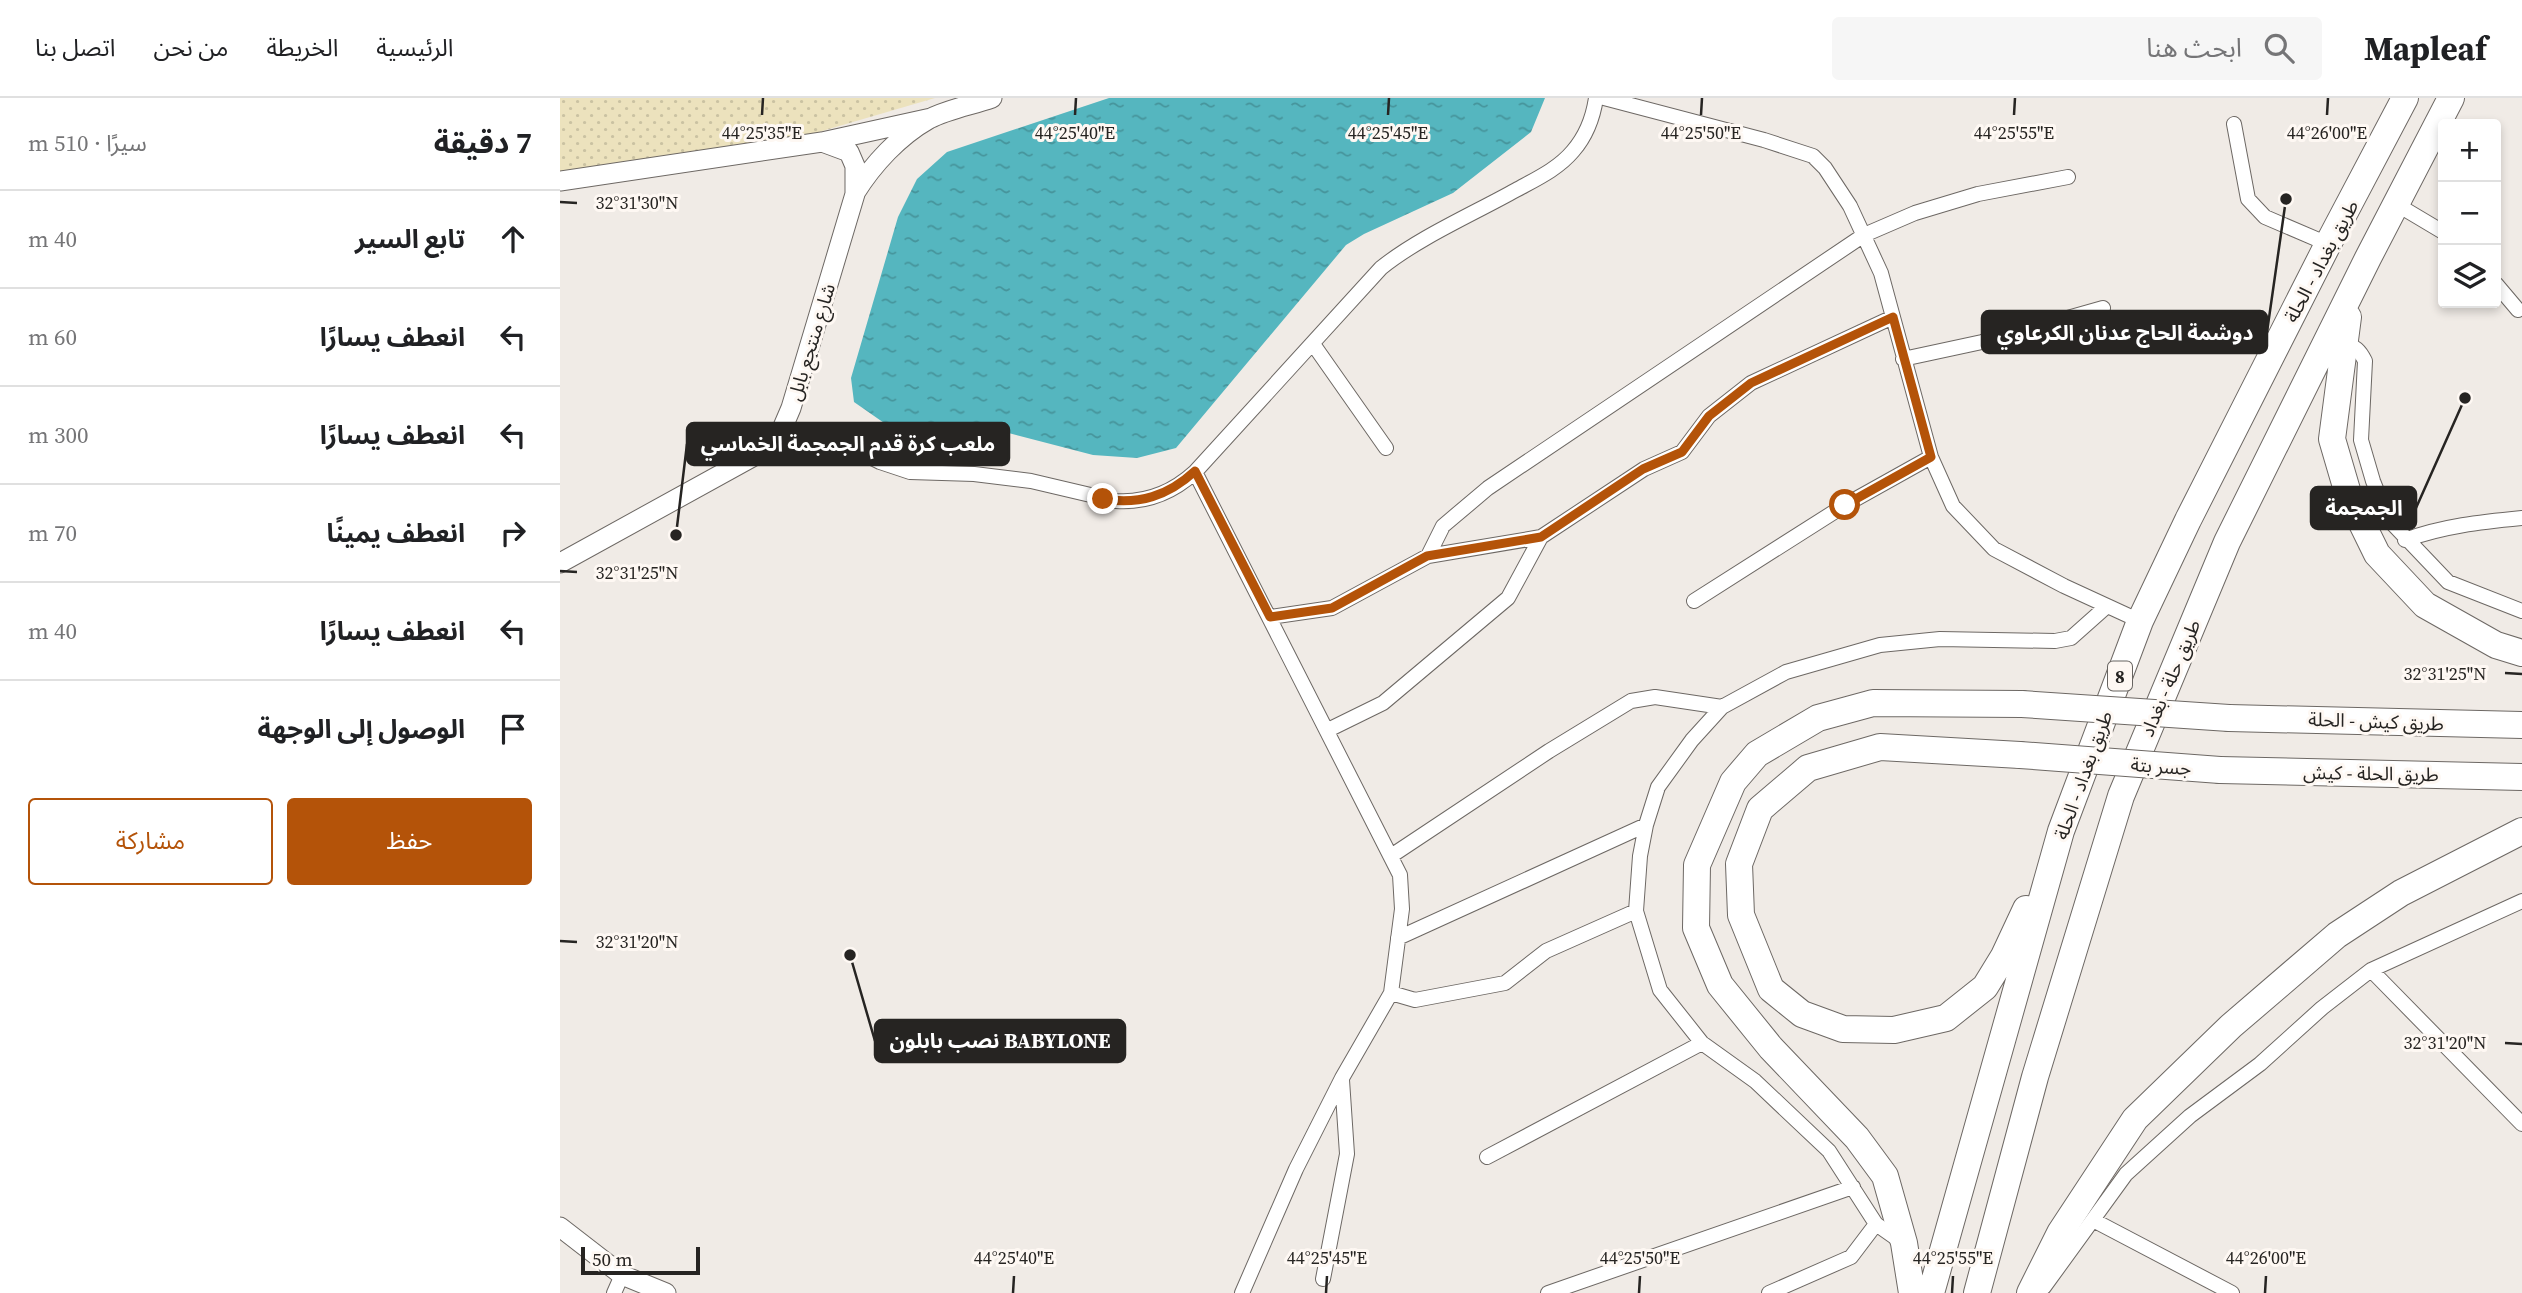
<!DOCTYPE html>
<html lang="ar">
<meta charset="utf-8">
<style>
body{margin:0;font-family:"Source Serif 4","Noto Sans Arabic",serif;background:#f6f6f6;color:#202124;direction:rtl}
.controls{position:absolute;right:21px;top:21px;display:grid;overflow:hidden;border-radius:7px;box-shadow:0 4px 10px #0003}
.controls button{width:63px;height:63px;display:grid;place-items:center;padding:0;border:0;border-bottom:2px solid #e0e0e0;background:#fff;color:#202124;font:35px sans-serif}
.scale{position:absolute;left:21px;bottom:18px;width:119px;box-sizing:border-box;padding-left:7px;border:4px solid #262422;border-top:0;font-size:19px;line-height:24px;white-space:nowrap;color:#262422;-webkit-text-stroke:5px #fef8f3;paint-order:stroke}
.stop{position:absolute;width:21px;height:21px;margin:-16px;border:5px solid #b45309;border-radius:50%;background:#fff}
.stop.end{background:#b45309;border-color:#fff;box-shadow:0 2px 7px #0008}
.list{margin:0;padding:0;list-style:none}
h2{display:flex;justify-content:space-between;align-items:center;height:91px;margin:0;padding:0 28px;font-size:30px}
h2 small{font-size:23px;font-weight:400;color:#757577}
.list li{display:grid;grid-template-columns:46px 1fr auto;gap:21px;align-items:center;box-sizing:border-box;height:98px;padding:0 28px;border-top:2px solid #e0e0e0}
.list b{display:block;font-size:26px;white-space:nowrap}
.list em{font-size:23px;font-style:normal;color:#757577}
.actions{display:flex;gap:14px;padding:21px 28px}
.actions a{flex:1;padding:16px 0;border:2px solid #b45309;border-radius:7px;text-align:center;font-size:24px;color:#b45309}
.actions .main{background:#b45309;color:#fff}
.icon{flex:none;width:38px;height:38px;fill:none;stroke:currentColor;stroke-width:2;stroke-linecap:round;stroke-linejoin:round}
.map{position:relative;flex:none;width:1962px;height:1195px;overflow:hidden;direction:ltr}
header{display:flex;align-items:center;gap:42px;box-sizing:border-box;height:98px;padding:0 35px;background:#fff;border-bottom:2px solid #e0e0e0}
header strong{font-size:33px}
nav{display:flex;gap:38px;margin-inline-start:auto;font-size:24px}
.search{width:490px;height:63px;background:#f6f6f6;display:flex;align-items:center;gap:18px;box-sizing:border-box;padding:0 24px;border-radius:7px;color:#757577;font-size:26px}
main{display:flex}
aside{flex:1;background:#fff}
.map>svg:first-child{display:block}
.sand{fill:url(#sand-dots)}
.water{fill:url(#water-ripples)}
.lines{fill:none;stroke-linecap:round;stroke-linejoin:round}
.street-casing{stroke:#6d6864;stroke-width:16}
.secondary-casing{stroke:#6d6864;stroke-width:21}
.highway-casing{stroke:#6d6864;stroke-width:28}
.street{stroke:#fff;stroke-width:14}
.secondary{stroke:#fff;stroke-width:19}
.highway{stroke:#fff;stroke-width:26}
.highway-bridge-casing{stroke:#6d6864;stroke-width:28;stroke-linecap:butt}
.highway-bridge{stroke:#fff;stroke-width:26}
.route{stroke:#b45309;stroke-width:9}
.ticks{fill:none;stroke:#262422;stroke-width:2.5}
.labels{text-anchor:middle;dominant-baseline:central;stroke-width:6;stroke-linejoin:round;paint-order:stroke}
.shield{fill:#fef8f3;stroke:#676461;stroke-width:2}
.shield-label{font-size:18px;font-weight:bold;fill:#262422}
.street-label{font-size:19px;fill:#262422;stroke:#fef8f3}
.ticks-label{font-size:18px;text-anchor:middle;fill:#262422;stroke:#fef8f3;stroke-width:6;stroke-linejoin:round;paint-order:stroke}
.leader{fill:none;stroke:#262422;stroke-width:2.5}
.callout-dot{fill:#262422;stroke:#fef8f3;stroke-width:2.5}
.callout{fill:#262422;stroke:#262422;stroke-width:2.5}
.callout-label{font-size:21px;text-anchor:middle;font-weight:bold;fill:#fff}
</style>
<header>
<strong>Mapleaf</strong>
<div class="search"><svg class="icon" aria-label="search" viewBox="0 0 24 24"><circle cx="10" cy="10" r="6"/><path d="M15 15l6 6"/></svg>ابحث هنا</div>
<nav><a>الرئيسية</a><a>الخريطة</a><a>من نحن</a><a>اتصل بنا</a></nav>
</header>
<main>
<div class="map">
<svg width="1962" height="1195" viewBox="0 0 1962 1195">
<defs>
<pattern id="sand-dots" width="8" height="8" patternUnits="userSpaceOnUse" patternTransform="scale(1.75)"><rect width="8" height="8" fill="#ece2bd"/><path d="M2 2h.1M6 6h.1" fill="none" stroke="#cac2a2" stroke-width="1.8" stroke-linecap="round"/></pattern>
<pattern id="water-ripples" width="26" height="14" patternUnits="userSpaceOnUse" patternTransform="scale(1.75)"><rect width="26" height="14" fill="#55b6bf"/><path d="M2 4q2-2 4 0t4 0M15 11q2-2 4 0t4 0" fill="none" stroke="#46949b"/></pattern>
</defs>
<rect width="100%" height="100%" fill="#f0ebe6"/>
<!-- sand -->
<path class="sand" d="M0,0H375L228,43L0,81Z"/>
<!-- water -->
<path class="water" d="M549,0H985L971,34L893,95L804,136L786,147L616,350L577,360L533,357L441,333L365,334L327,327L294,304L291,280L338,119L357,81L387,54Z"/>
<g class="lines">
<!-- street casing -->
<g class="street-casing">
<path id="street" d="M1044,0L1204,42L1253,58L1265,70L1290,108L1321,175L1371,359L1393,408L1434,451L1504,488L1580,523
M1674,26L1688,101L1705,119L1768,146
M1836,106L1883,134
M1936,186L1958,212
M753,246L826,350
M1783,246C1795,247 1800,253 1805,263L1801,342L1813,383L1828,421L1888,484L1962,513
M1343,261L1422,244L1543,210
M222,331L246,334L274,341L320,364L350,374L414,376L471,383L556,403C587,405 612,395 635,374L821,170C858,140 913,116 956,92C976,81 998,71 1013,53C1026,38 1033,20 1036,0
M635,374L840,777L842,811L831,895L782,980L736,1071L682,1195
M1845,442C1883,428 1921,424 1962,420
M868,458L883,428L928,390L1304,137L1355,115L1418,96L1508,79
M1134,503L1285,407L1371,359
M710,519L772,510L868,458L981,439L1084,371L1122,354L1149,318L1191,285L1333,219
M768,632L823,605L948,500L981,439
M831,758L989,653L1071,603L1095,599L1162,609
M838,840L1086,727
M1811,872L1962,1026
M831,895L855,902L945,885L986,853L1076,813
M927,1059L1142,945
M1533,1122L1672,1195
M1343,1145L1316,1126L1269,1053L1195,983L1142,945L1100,892L1076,813L1080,758L1086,727L1098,689L1132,642L1162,609L1226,574L1320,547L1380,541L1495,543L1511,540L1547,508
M763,1181L787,1056L782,982
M1484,1189L1566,1076L1630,1018L1700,966L1762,910L1811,872L1962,803
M54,1195L62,1177
M988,1195L1293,1089
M1209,1195L1291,1159L1316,1126"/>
</g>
<!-- secondary casing -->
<g class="secondary-casing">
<path id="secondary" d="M0,83L262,44L371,20
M295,95C313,66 339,38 369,21C388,11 412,7 432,0
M0,465L196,357L211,345L222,331L231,310L295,96V68L289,54L262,44
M0,1129L62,1177L106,1195"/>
</g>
<!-- highway casing -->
<g class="highway-casing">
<path id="highway" d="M1788,219L1772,341L1789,399L1817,456L1865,507L1936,547L1962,555
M1669,620L1962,627
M1460,657L1320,649L1248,670L1200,711L1179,766L1181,817L1211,891L1242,916L1283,931L1334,932L1386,920L1425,889L1444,858L1466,811
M1660,672L1962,679
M1352,1195L1344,1145L1325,1078L1297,1040L1211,950L1160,887L1136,830L1137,767L1173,684L1197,656L1258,620L1313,605L1462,606
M1371,1195L1501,733L1580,523L1628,422L1768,146L1845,0
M1417,1195L1475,979L1561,698L1667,444L1808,160L1891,0
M1470,1195L1500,1135L1575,1021L1671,928L1777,837L1841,795L1962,733"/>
</g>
<!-- street -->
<use href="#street" class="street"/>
<!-- secondary -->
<use href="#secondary" class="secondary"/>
<!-- highway -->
<use href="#highway" class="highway"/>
<!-- highway-bridge casing -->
<g class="highway-bridge-casing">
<path id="highway-bridge" d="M1462,606L1669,620
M1460,657L1660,672"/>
</g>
<!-- highway-bridge -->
<use href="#highway-bridge" class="highway-bridge"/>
</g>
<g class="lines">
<!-- route -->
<path class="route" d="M543,401C579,407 608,398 635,373L710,519L772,510L867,458L981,439L1083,371L1122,354L1149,318L1191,285L1333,219L1371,359L1285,407"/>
</g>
<!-- ticks -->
<path class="ticks" d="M202,17L203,0M515,17L516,0M828,17L829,0M1141,17L1142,0M1454,17L1455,0M1767,17L1768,0M0,104L17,105M0,473L17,474M1945,575L1962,576M0,843L17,844M1945,945L1962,946M453,1195L454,1178M766,1195L767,1178M1079,1195L1080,1178M1392,1195L1393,1178M1705,1195L1706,1178"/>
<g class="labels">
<!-- shield labels -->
<rect class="shield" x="1548" y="563.5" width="24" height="29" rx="5"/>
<g class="shield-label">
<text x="1560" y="578">8</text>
</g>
<!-- street labels -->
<g class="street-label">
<text transform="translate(1761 163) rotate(-62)">طريق بغداد - الحلة</text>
<text transform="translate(251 244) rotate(-73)">شارع منتجع بابل</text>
<text transform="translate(1610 580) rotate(-67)">طريق حلة - بغداد</text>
<text transform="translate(1816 623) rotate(2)">طريق كيش - الحلة</text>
<text transform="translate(1601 668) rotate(4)">جسر بتة</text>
<text transform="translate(1811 675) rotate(1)">طريق الحلة - كيش</text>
<text transform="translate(1523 677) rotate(-70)">طريق بغداد - الحلة</text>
</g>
</g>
<g class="ticks-label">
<text x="202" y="41">44°25'35"E</text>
<text x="515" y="41">44°25'40"E</text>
<text x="828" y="41">44°25'45"E</text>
<text x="1141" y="41">44°25'50"E</text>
<text x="1454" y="41">44°25'55"E</text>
<text x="1767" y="41">44°26'00"E</text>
<text x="77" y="111">32°31'30"N</text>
<text x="77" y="481">32°31'25"N</text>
<text x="1885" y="582">32°31'25"N</text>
<text x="77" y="850">32°31'20"N</text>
<text x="1885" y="951">32°31'20"N</text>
<text x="454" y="1166">44°25'40"E</text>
<text x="767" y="1166">44°25'45"E</text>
<text x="1080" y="1166">44°25'50"E</text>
<text x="1393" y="1166">44°25'55"E</text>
<text x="1706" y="1166">44°26'00"E</text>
</g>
<!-- callouts -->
<path class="leader" d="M1726 101L1707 234M116 437L127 346M1905 300L1856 410M290 857L315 943"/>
<g class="callout-dot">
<circle cx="1726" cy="101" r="7"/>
<circle cx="116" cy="437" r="7"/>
<circle cx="1905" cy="300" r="7"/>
<circle cx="290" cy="857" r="7"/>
</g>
<g class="callout">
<rect x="1422" y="213" width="285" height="42" rx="7"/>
<rect x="127" y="325" width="322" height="42" rx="7"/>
<rect x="1751" y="389" width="105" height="42" rx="7"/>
<rect x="315" y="922" width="250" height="42" rx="7"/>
</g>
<g class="callout-label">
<text x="1565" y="242">دوشمة الحاج عدنان الكرعاوي</text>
<text x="288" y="353">ملعب كرة قدم الجمجمة الخماسي</text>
<text x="1804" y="417">الجمجمة</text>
<text x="440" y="950">نصب بابلون BABYLONE</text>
</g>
</svg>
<div class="controls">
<button>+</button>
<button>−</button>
<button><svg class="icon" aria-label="layers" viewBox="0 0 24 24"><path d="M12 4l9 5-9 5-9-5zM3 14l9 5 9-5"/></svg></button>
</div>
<div class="scale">50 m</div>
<div class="stop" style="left:1285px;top:407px"></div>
<div class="stop end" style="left:543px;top:401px"></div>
</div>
<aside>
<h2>7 دقيقة<small>سيرًا · 510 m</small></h2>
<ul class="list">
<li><svg class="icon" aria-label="ahead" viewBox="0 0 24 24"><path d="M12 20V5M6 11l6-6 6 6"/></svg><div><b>تابع السير</b></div><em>40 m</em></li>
<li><svg class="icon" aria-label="left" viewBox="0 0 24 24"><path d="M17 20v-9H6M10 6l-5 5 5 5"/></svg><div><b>انعطف يسارًا</b></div><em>60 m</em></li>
<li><svg class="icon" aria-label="left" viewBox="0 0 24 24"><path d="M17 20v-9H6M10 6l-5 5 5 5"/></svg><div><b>انعطف يسارًا</b></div><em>300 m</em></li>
<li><svg class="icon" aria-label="right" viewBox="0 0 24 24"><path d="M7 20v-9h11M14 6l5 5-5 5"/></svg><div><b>انعطف يمينًا</b></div><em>70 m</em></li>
<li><svg class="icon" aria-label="left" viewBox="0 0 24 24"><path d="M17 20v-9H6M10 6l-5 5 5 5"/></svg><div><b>انعطف يسارًا</b></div><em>40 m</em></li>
<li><svg class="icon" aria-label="arrive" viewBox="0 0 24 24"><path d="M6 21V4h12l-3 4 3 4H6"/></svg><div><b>الوصول إلى الوجهة</b></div></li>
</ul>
<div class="actions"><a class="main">حفظ</a><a>مشاركة</a></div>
</aside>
</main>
